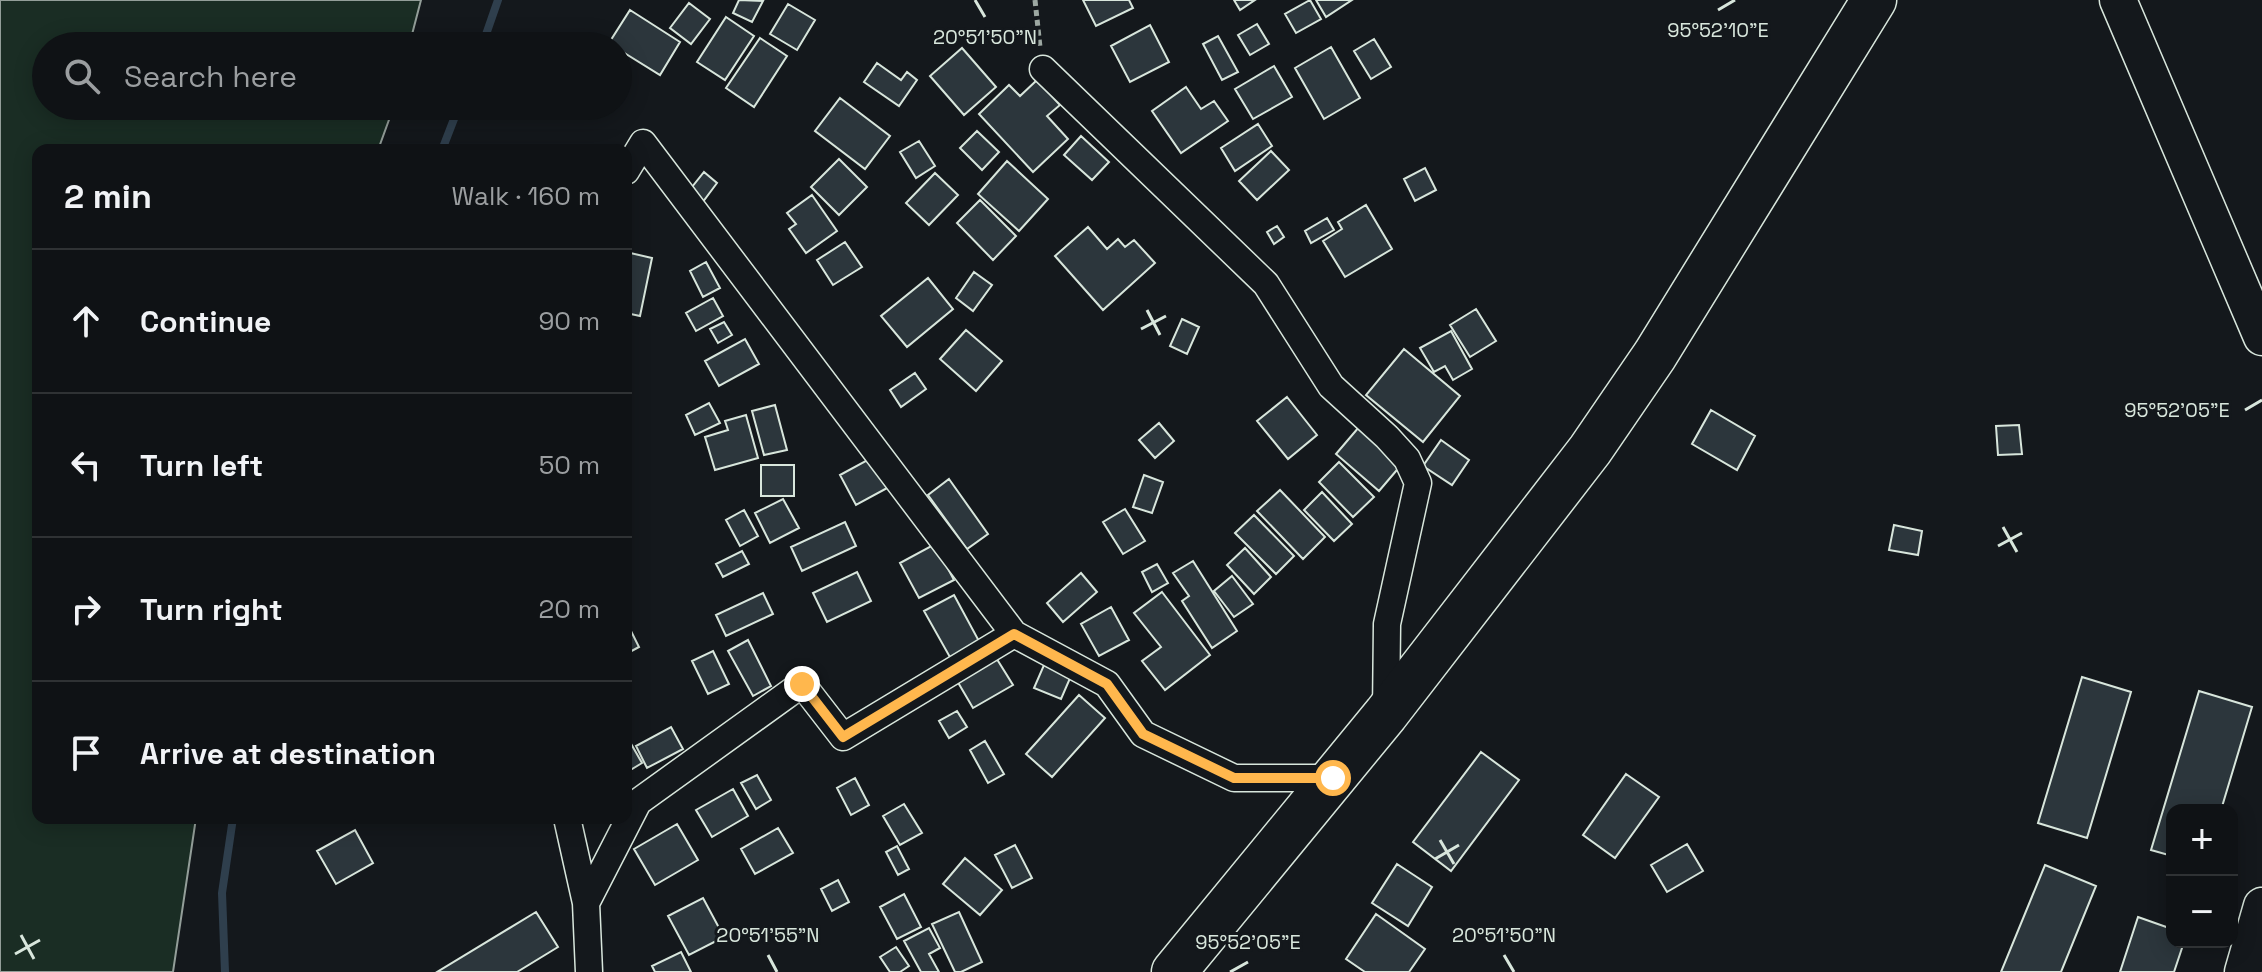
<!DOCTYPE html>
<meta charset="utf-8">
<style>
body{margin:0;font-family:"Space Grotesk",sans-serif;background:#181b1e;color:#f1f3f6}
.controls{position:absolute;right:24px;bottom:24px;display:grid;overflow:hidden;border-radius:16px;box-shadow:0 4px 20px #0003}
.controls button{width:72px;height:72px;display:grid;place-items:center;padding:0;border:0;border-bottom:2px solid #2f3234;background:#0f1215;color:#f1f3f6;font:40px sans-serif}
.stop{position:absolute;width:24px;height:24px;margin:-18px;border:6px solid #ffb74d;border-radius:50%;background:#fff}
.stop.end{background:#ffb74d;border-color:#fff;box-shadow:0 2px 8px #0008}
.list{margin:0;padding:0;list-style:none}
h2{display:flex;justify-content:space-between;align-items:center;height:104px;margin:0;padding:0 32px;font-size:34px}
h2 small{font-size:26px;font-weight:400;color:#9b9ea0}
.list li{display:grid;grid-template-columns:52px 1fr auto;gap:24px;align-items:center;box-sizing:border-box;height:144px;padding:0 32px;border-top:2px solid #2f3234}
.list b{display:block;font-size:30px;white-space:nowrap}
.list em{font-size:26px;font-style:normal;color:#9b9ea0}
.icon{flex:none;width:44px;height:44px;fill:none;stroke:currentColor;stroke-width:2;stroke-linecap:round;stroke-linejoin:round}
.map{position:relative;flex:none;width:2262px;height:972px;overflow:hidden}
.search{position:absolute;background:#0f1215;box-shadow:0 4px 20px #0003;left:32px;top:32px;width:600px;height:88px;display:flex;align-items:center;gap:20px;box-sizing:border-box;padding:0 28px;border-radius:44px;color:#9b9ea0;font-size:30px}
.panel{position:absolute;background:#0f1215;box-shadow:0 4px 20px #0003;left:32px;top:144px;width:600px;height:680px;border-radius:16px}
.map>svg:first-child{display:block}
.grass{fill:#1a2d24;stroke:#939e99;stroke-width:2}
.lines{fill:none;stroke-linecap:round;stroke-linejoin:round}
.stream{stroke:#2f3f4d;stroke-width:8}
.building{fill:#2c363c;stroke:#d8e6dc;stroke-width:2}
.street-casing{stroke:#d8e6dc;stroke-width:29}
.secondary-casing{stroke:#d8e6dc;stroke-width:39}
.highway-casing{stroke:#d8e6dc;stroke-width:47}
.path{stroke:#9da8a2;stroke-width:5;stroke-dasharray:6 4;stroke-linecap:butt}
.street{stroke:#14181c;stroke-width:26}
.secondary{stroke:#14181c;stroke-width:36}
.highway{stroke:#14181c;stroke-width:44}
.route{stroke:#ffb74d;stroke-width:10}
.ticks{fill:none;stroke:#d8e6dc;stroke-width:3}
.ticks-label{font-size:20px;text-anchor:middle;fill:#d8e6dc;stroke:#14181c;stroke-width:6;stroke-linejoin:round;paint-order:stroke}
</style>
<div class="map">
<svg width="2262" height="972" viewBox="0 0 2262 972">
<rect width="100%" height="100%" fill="#14181c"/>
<!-- grass -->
<path class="grass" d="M0,0H421L409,46H46V106H394L378,150H38V818H196L173,972H0Z"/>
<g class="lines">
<!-- stream -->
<path class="stream" d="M482,46L498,0
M442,150L459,106
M225,972L222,893L233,818"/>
</g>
<!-- building -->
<path class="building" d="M739,0L763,1L752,22L733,13Z
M1083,0H1129L1133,8L1096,26Z
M1234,0H1255L1240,10Z
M1310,0L1321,19L1296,33L1285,14Z
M1316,0H1352L1326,17Z
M689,3L710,19L691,44L670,28Z
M788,4L815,20L797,50L770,34Z
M630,10L680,42L660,75L618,49V46L609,43Z
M726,17L754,36L725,80L697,62Z
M1257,24L1269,44L1250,55L1238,35Z
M1150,25L1169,62L1130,82L1111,46Z
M1218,36L1238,72L1222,80L1203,44Z
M760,38L787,56L754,107L726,88Z
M1374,39L1391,67L1371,79L1354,51Z
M1331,47L1360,98L1324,119L1295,68Z
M962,48L996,87L964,115L930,76Z
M877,63L901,80L907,72L917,80L899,106L864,82Z
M1274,66L1292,97L1253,119L1235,89Z
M1037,80L1060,105L1047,116L1068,139L1033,172L979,114L1009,85L1020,96Z
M1186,87L1201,109L1214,101L1228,121L1181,153L1152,111Z
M840,98L890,136L865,169L815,131Z
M1258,124L1272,146L1235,171L1221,148Z
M977,131L999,152L982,170L960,148Z
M1081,136L1109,162L1092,180L1064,155Z
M919,141L935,166L916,178L900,152Z
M1271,151L1289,170L1257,200L1239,181Z
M839,159L867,187L839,215L811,187Z
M1007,161L1048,199L1019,231L978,194Z
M1425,168L1436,190L1415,201L1404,179Z
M704,172L717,183L702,203L688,192Z
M935,173L958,195L929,225L906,203Z
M812,195L837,231L806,253L789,229L796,224L787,213Z
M980,200L1016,236L993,260L957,223Z
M1366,205L1392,249L1345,277L1323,241L1342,229L1338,222Z
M1327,218L1334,230L1311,243L1305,231Z
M1277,226L1284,237L1274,244L1267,232Z
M1088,227L1107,249L1118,239L1125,247L1134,240L1155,263L1103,310L1055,256Z
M845,242L862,267L833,285L817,260Z
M626,252L652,258L640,316L626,313Z
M706,262L720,288L703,297L690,271Z
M974,272L992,285L973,311L956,298Z
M928,278L953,309L907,347L881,316Z
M713,298L723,316L696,331L686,313Z
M1476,309L1496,341L1470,357L1450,325Z
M1182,319L1199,327L1187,354L1170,346Z
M724,322L732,335L718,343L710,329Z
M966,330L1002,361L976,391L940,359Z
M1451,331L1472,369L1453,380L1445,366L1434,372L1420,348Z
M745,339L759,364L719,386L705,361Z
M1404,349L1460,396L1423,442L1366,395Z
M915,373L926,389L901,407L890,390Z
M1287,397L1317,435L1288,459L1257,421Z
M709,403L720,423L695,435L686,415Z
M775,405L787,450L764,455L752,411Z
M1711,410L1755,436L1737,470L1692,444Z
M746,415L758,458L715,470L705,437L728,430L725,421Z
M1159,423L1174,441L1155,458L1139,440Z
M2019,425L2022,454L1998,455L1996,426Z
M1359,427L1402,464L1379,491L1336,454Z
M1441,440L1469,460L1452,485L1423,466Z
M873,457L889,487L856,505L840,475Z
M1339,462L1374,497L1353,517L1319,482Z
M761,465H794V496H761Z
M1144,475L1163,482L1152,513L1133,507Z
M949,479L988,534L967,549L928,495Z
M1280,490L1325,537L1303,559L1257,511Z
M1322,492L1352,524L1334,541L1304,510Z
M783,499L799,528L770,543L755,513Z
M1125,509L1145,541L1123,554L1103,522Z
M744,510L758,536L740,546L726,520Z
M1254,515L1294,556L1276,574L1235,533Z
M845,522L856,546L802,571L791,547Z
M1894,525L1922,531L1918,555L1889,550Z
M935,544L954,580L919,598L900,563Z
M1245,548L1271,577L1254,594L1227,565Z
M742,551L749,564L723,577L716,564Z
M1193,561L1237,631L1212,648L1182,601L1189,596L1173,573Z
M1157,564L1168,583L1152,592L1142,572Z
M857,572L871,601L827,622L813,593Z
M1081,573L1097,592L1063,622L1047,603Z
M1232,576L1253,604L1234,617L1214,591Z
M1162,592L1210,655L1165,690L1142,661L1161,647L1134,613Z
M763,593L773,614L726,636L716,615Z
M954,595L980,643L951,659L924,611Z
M1111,607L1129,640L1099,656L1081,624Z
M626,621L639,647L626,654Z
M748,640L771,686L753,696L728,651Z
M713,651L729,684L708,694L692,661Z
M995,656L1013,685L973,708L956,679Z
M1044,665L1071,676L1061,699L1034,688Z
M2082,677L2131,692L2087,838L2038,823Z
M2199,691L2252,707L2221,810H2172V856L2151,850Z
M1079,695L1105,718L1052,777L1026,754Z
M957,711L967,727L949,738L939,721Z
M671,727L683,749L647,768L636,746Z
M626,735L642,763L627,772L626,770Z
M985,741L1004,774L988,783L970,750Z
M1481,752L1519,780L1451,871L1413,842Z
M1626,774L1659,797L1615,858L1583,835Z
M757,775L771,800L756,809L741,783Z
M855,778L869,805L851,815L837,788Z
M733,789L748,816L712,837L696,810Z
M904,804L922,833L900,845L883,816Z
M677,824L698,860L655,885L634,849Z
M778,828L793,853L755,874L741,849Z
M355,830L373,863L336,884L317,851Z
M1687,844L1703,871L1667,892L1651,865Z
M1015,845L1032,878L1012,888L995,855Z
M897,846L909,869L898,875L886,852Z
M965,858L1002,890L980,915L943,884Z
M1397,864L1432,887L1408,926L1372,903Z
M2045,865L2096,886L2061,972H2001Z
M838,880L849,902L832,911L821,889Z
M904,894L921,927L897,939L880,907Z
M703,898L724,937L689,955L668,916Z
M536,912L558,947L517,972H437Z
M959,912L982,962L961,972H955L932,924Z
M1376,914L1425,949L1409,972H1365L1346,959Z
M2138,917L2172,929V942H2184L2174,972H2120Z
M929,928L940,948L929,954L939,972H921L904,941Z
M896,947L909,966L900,972H890L880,957Z
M681,952L691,972H655L652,966Z"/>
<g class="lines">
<!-- street casing -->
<g class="street-casing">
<path id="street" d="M1043,69L1266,284L1331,386L1387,437L1407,459L1418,483L1387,624L1386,713
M626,171L643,143L1014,634
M567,818L586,903
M589,972L586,903L638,802L802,684L843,737L1014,634L1107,684L1143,734L1234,778H1333"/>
</g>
<!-- secondary casing -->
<g class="secondary-casing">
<path id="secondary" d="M2118,0L2262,337
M2243,972L2262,906"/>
</g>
<!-- highway casing -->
<g class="highway-casing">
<path id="highway" d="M1174,972L1386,714L1590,450L1655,355L1874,0"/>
</g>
<!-- path -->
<path class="path" d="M1035,0L1040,47"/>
<!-- street -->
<use href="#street" class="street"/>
<!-- secondary -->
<use href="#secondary" class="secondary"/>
<!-- highway -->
<use href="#highway" class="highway"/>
</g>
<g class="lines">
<!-- route -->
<path class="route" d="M802,684L843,737L1014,634L1107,684L1143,734L1234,778H1333"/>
</g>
<!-- ticks -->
<path class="ticks" d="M975,0L985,17M1718,10L1735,0M1147,310L1160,335M1141,329L1166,316M2245,410L2262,400M2003,527L2017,552M1998,546L2022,533M1440,840L1454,864M1435,859L1459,845M21,935L34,959M15,954L40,940M768,955L777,972M1504,955L1514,972M1230,972L1248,962"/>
<g class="ticks-label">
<text x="1718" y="37">95°52'10"E</text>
<text x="985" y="44">20°51'50"N</text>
<text x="2177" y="417">95°52'05"E</text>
<text x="768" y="942">20°51'55"N</text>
<text x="1504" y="942">20°51'50"N</text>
<text x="1248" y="949">95°52'05"E</text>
</g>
</svg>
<div class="controls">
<button>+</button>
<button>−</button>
</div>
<div class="stop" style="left:1333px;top:778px"></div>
<div class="stop end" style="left:802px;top:684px"></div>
<div class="search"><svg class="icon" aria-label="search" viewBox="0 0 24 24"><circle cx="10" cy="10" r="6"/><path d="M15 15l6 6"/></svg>Search here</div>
<section class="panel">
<h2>2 min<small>Walk · 160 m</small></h2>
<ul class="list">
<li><svg class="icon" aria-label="ahead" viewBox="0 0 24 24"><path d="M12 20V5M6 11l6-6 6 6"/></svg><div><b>Continue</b></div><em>90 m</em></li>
<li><svg class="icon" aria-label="left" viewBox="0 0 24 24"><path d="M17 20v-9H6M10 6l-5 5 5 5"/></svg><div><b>Turn left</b></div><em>50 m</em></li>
<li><svg class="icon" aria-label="right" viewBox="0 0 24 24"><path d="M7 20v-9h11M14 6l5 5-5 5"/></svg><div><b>Turn right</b></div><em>20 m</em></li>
<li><svg class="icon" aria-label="arrive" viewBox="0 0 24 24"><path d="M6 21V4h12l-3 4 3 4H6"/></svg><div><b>Arrive at destination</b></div></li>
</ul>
</section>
</div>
